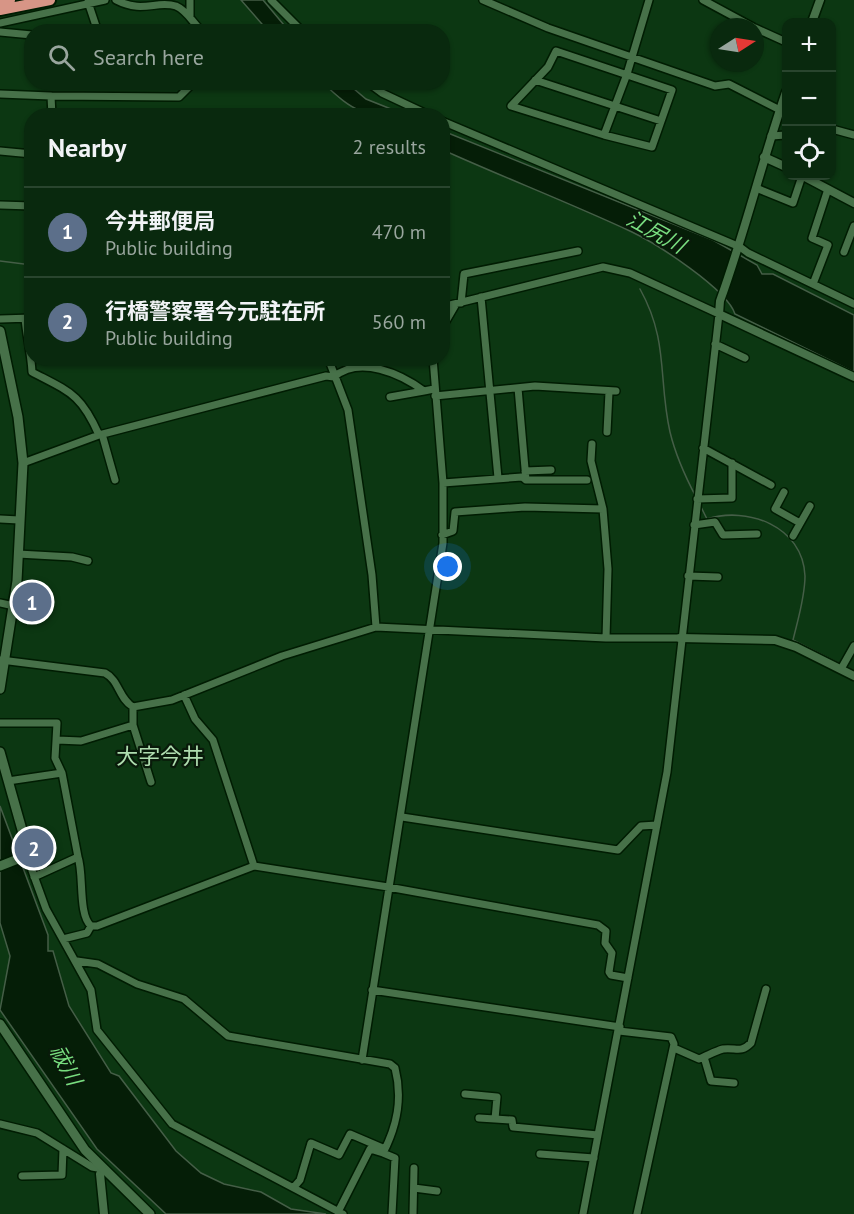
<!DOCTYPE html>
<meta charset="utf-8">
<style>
body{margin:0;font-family:"PT Sans","Noto Sans JP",sans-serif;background:#17351c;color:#f1f3f6}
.controls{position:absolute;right:18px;top:18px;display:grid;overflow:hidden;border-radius:12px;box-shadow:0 2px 4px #0004}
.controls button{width:54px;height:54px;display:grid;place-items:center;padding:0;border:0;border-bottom:2px solid #29452e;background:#09290e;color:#f1f3f6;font:30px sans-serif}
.compass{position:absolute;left:710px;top:18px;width:54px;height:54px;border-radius:50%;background:#09290e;box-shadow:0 2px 4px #0004;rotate:78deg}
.you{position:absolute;left:448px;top:567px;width:21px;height:21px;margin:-15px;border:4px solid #fff;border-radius:50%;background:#1a73e8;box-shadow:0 0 0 9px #1a73e833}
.badge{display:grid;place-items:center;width:39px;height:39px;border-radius:50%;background:#db2777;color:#fff;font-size:20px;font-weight:700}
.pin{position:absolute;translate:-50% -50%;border:3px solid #fff;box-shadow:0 2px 6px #0006}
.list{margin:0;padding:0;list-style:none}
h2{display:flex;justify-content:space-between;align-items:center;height:78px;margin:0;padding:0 24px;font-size:26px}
h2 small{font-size:20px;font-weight:400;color:#99a69e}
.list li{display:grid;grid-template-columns:39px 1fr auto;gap:18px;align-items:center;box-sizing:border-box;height:90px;padding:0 24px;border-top:2px solid #29452e}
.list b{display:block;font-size:22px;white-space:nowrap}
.list p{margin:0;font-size:20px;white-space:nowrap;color:#99a69e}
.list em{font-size:20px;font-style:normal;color:#99a69e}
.icon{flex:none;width:33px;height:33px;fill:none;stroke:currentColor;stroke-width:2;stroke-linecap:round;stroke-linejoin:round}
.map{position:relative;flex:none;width:854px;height:1214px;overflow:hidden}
.search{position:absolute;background:#09290e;box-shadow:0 2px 4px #0004;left:24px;top:24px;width:426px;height:66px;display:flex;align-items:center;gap:15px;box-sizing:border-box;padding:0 21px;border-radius:24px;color:#99a69e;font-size:22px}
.panel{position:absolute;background:#09290e;box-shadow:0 2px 4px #0004;left:24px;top:108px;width:426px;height:258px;border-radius:24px}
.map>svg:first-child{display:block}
.water{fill:#051e07;stroke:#455e47;stroke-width:1.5}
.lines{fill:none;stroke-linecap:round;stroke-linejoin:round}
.stream{stroke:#455e47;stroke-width:1.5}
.minor-casing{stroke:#001c02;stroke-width:10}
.tertiary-casing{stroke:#001c02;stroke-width:11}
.secondary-casing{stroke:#001c02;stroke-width:12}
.trunk-casing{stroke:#001c02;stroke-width:14}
.minor{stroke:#477149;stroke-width:7}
.tertiary{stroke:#477149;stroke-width:8}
.secondary{stroke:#477149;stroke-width:9}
.trunk{stroke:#d79586;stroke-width:10}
.labels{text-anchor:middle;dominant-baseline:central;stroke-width:4.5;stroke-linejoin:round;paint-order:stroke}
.water-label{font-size:21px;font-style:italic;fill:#78dd7f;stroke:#091a0a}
.quarter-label{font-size:22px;fill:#afddaf;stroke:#091a0a}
</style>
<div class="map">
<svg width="854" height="1214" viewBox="0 0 854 1214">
<rect width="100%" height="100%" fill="#0c3712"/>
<!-- water -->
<path class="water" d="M241,0H263L289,31H268Z
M323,83H347L366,99L406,115C363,116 355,113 323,83Z
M443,131L713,240L757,265L762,274H773L854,315V372L735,314C727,289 657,244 632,232C570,203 505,178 443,150Z
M0,806L48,935V951H53L69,1006L111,1073L119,1076L176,1151L201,1173L224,1184L261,1192L291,1209L326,1214H166L97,1149L0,1010L10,956L0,923Z"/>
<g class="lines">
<!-- stream -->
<path class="stream" d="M0,261L32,265
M640,289C669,341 658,379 670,432C675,453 686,478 696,497
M701,507L707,519C747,506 803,526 805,576C805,597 798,619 793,640L842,665
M846,667L854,671"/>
<!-- minor casing -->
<g class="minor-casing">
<path id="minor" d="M116,0C143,14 156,0 176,6C188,11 193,24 203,32
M190,0V17
M271,0L303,32
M483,0L548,28L715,86L729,84L780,110
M703,0L753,27
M0,23L105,0
M755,28L786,42
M0,32L32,35
M83,32L97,29L88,2
M556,51L672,90L652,147L604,135L511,106L548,67Z
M535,80L661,121
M367,82L382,93L431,116
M0,94L51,96L52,116
M51,96L179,97L194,82
M442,121L740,247L748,253L854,304
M832,129L854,135
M604,135L627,74L649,0
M771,136L786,135
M0,151L32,154
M756,188L793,203L802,176
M0,205L32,206
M844,252L854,226
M813,284L828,245L812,238L828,189
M481,297L498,478
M461,303L464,274L578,251
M442,307L603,267L630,273L719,314L667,772L583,1214
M0,319L32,318
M25,319C27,338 31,353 32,372C70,392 81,394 99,435
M442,328L456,304
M715,344L745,358
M328,358L348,410L372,575L376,627
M518,388L526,480
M435,396L535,386L616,391
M390,397L424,391
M607,432L609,392
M102,434L115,480
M592,444L591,461L603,509
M703,448L771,485
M23,463L99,435L326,376L334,377C360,355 401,374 424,391L434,389
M525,471L551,470
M443,483L522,477L526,480H587
M784,492L775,509L800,523
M697,499L732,498V463
M0,519L19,520
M694,525L715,522L723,535L757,534
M442,535L453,531L455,512L525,507L603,509L608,569L606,638
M793,536L810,506
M18,554L72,557L88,561
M688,576L718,577
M0,603L14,606
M1,660L105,673C119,680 119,699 133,707L172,700L282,656L376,627L606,638H680
M841,669L854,646
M184,695L195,719L213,740L254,866
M133,707V725L151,782
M0,723H57L55,758L62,773L78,857L34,877
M57,740L81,741L133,725
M8,781L62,773
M402,817L618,850L641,826L657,825
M26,854L46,909L91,990L97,1030L172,1124L343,1214
M78,857C84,874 78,915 91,926
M63,939L87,933L91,926H97L254,866L388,887L598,925L606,931L605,943L612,953L609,972L611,975L628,978
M77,961L98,964L137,984L184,999L228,1036L390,1064L395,1068C403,1099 397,1126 383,1153L370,1149L338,1212
M372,990L620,1027
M619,1031L671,1037L674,1044L637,1214
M674,1048L699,1059C707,1056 715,1051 723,1049C736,1047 740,1054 751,1043L766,989
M704,1057L711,1081L734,1083
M362,1060L443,543V483L433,358
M465,1094L497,1097L495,1119L512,1120L513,1127L598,1135
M479,1118L495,1119
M0,1124L37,1133L92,1167L103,1169
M383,1153L395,1158L392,1214
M540,1154L594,1158
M22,1176L62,1175L63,1149
M294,1187L300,1180L311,1143L339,1155L350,1134L385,1149
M414,1188L437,1191
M413,1214L414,1168"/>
</g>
<!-- tertiary casing -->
<g class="tertiary-casing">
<path id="tertiary" d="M812,22L820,0
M786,92C762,161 745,232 720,301L719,314L854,377
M764,157L786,167
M803,176L854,203
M680,638L775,640L796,647L854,676
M103,1169L100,1174L104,1214"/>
</g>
<!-- secondary casing -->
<g class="secondary-casing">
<path id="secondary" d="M0,331L18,417L23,463L17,581L0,689
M0,752L26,844L23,857L0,866
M0,1024L85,1150L150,1214"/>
</g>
<!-- trunk casing -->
<g class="trunk-casing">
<path id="trunk" d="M0,2L10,0
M0,10L50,0"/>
</g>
<!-- minor -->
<use href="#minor" class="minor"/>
<!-- tertiary -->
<use href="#tertiary" class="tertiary"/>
<!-- secondary -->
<use href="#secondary" class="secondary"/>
<!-- trunk -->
<use href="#trunk" class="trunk"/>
</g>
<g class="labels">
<!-- water labels -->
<g class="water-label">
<text transform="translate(656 232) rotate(29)">江尻川</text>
<text transform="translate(66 1065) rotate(62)">祓川</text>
</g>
<!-- quarter labels -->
<g class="quarter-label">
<text x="160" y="756">大字今井</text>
</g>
</g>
</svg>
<div class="controls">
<button>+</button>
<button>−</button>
<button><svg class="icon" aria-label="locate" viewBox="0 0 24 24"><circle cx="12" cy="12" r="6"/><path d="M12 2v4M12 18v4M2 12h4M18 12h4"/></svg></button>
</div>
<svg class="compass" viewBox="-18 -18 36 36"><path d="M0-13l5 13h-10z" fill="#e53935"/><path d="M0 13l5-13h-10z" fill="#99a69e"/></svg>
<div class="you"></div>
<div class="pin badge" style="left:32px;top:602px;background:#5c6f8a">1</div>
<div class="pin badge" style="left:34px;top:848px;background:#5c6f8a">2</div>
<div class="search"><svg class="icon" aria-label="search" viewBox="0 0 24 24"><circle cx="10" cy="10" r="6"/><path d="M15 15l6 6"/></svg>Search here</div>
<section class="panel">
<h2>Nearby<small>2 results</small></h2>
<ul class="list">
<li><span class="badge" style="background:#5c6f8a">1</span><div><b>今井郵便局</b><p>Public building</p></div><em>470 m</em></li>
<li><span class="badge" style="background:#5c6f8a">2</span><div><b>行橋警察署今元駐在所</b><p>Public building</p></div><em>560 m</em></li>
</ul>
</section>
</div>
